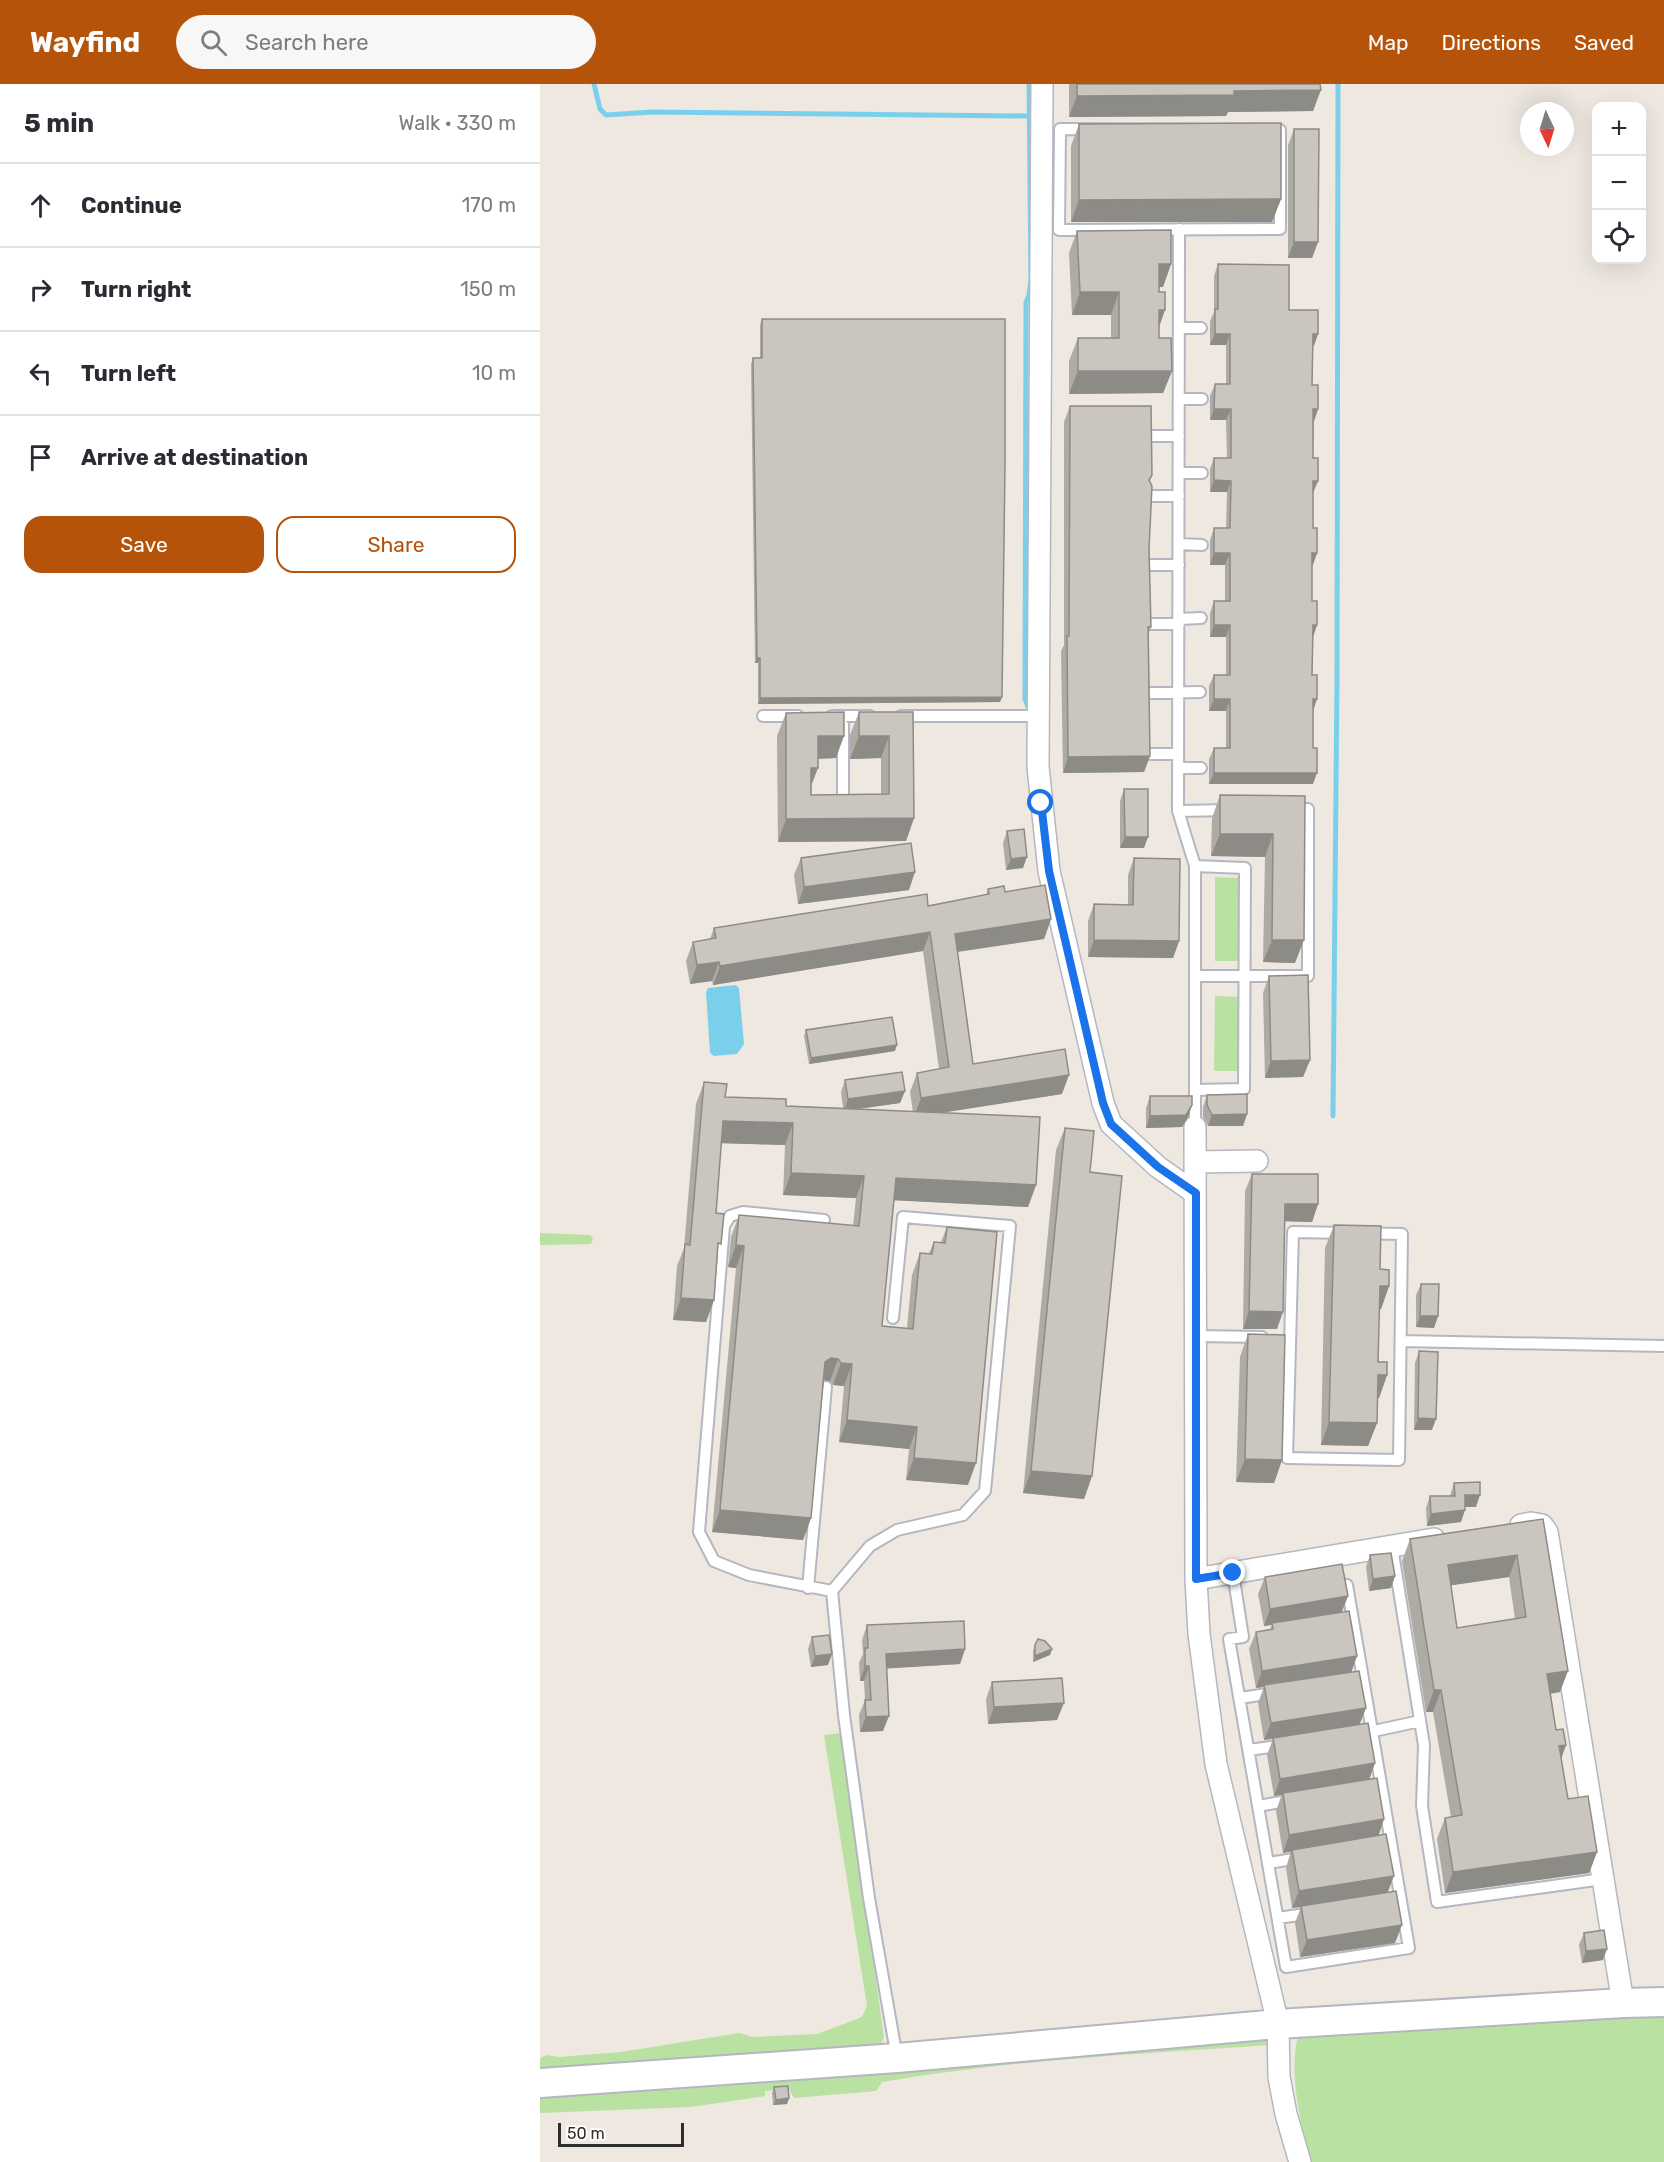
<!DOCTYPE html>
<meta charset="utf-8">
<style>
body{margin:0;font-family:Rubik,sans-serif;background:#f7f7f7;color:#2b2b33}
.controls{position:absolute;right:18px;top:18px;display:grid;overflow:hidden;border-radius:12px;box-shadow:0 6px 24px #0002}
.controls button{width:54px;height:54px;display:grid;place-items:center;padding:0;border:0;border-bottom:2px solid #e1e1e2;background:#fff;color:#2b2b33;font:30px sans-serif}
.compass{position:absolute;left:980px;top:18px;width:54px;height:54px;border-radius:50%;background:#fff;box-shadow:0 6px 24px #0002;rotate:176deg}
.scale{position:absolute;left:18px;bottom:15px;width:126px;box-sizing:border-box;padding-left:6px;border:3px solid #2e2e2e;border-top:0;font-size:16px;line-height:21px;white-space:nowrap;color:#2e2e2e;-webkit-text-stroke:4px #fff;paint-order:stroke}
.stop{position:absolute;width:18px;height:18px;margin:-14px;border:4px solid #1a73e8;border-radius:50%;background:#fff}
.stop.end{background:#1a73e8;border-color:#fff;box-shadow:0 2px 6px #0008}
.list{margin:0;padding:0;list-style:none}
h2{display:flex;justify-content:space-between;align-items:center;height:78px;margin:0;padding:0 24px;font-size:26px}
h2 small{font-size:20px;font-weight:400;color:#7c7c81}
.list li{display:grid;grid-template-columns:39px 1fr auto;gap:18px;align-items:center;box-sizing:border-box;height:84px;padding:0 24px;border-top:2px solid #e1e1e2}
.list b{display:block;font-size:22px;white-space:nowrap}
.list em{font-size:20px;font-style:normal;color:#7c7c81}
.actions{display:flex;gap:12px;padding:18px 24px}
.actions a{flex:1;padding:14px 0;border:2px solid #b45309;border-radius:18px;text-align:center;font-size:21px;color:#b45309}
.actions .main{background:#b45309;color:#fff}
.icon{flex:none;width:33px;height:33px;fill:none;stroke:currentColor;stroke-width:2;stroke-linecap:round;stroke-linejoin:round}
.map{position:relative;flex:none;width:1124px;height:2078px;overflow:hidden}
header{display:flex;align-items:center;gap:36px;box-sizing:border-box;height:84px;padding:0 30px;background:#b45309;color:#fff}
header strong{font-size:28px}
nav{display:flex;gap:33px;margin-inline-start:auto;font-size:21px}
.search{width:420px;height:54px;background:#f7f7f7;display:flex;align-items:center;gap:15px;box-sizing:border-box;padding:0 21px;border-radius:33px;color:#7c7c81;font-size:22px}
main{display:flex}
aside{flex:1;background:#fff}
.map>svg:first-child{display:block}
.green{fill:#b9e1a1}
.water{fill:#7ad0ea}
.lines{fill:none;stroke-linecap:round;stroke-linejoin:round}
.stream{stroke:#7ad0ea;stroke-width:5}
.lane-casing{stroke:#b4b7c0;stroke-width:14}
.street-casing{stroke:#b4b7c0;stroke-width:24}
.secondary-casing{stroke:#b4b7c0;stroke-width:32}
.lane{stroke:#fff;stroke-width:10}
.street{stroke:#fff;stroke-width:21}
.secondary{stroke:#fff;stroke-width:28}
.wall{fill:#aeaaa4;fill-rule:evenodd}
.shaded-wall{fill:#8d8b86}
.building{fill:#cac6bf;stroke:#8d8b86;stroke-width:1.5;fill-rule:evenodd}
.route{stroke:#1a73e8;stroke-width:8}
</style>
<header>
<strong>Wayfind</strong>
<div class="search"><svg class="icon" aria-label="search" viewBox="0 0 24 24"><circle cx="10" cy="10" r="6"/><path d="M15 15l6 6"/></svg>Search here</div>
<nav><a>Map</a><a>Directions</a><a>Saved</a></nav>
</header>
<main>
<aside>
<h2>5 min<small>Walk · 330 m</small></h2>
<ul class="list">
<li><svg class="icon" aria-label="ahead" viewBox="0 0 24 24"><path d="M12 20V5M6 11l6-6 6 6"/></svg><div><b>Continue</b></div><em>170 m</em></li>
<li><svg class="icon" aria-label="right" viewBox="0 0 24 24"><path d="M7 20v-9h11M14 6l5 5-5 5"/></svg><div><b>Turn right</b></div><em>150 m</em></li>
<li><svg class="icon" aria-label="left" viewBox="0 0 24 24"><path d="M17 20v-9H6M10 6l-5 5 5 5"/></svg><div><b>Turn left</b></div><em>10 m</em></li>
<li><svg class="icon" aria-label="arrive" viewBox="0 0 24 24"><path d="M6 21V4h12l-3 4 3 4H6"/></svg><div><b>Arrive at destination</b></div></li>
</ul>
<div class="actions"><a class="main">Save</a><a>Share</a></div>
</aside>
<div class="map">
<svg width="1124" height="2078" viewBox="0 0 1124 2078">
<rect width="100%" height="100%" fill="#eee8e1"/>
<!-- green -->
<path class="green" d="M675,793L700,794V877H675Z
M675,912L700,913V987H674Z
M0,1149L50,1151L53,1154L51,1160L0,1161Z
M302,1649L344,1954L338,1965L0,1990V1974L7,1971L19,1973L81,1968L199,1949L213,1953L277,1950L322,1933L327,1922L284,1651Z
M1124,1926V2078H771C761,2040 748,1991 758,1952Z
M729,1951V1961C599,1970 469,1976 342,1998L336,2007L254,2014L249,2005L225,2007V2012L151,2023L0,2029V2013Z"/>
<!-- water -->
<path class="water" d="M196,901L199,904L204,960L197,970L174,972L170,969L166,908L168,904Z"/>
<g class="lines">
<!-- stream -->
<path class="stream" d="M54,0L60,25L66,31L112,28L489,32
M489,626L485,615L486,219L489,211L491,196L489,0
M793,1032L797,595L798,0"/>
<!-- lane casing -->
<g class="lane-casing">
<path id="lane" d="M520,45L740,46V145L519,146Z
M639,145L638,727L655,782V1043
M639,244H661
M639,315H662
M612,352H639
M639,389H662
M611,412H639
M639,460L662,461
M611,481H639
M639,535L661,534
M611,540H639
M611,609L660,608
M223,632H258
M292,632H330
M361,632H498
M610,670H638
M638,684H661
M303,719V641
M638,727L689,726
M655,892H768V725H753
M655,1006L704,1005L705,784L655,782
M284,1136L203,1128L190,1132L184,1142L159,1448L174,1477L209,1491L292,1507L330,1462L357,1446L423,1431L445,1407L470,1142L363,1133L353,1234
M753,1148L862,1150L859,1376L747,1374Z
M656,1252L722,1253
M861,1257L1124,1262
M852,1463L884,1661L882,1722L897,1818L1063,1795
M693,1489L703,1553L689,1555L746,1883L869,1864L807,1501
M268,1504L286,1303
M292,1507L304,1631L329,1814L357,1974
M700,1614L734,1609
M825,1649L880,1637
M709,1666L744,1661
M718,1722L752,1716
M728,1779L760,1774
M738,1834L772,1829"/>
</g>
<!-- street casing -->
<g class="street-casing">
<path id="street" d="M502,0L498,683L509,787L563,1019L571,1040L618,1083L655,1109
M655,1043L656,1495L659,1550L676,1680L738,1940L739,1993L746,2030L760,2078
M655,1078L717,1077
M981,1441L991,1439L1002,1441L1007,1448L1083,1919
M656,1495L894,1455"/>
</g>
<!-- secondary casing -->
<g class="secondary-casing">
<path id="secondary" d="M0,1999L357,1974L738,1940L1083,1919L1124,1918"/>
</g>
<!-- lane -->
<use href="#lane" class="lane"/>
<!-- street -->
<use href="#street" class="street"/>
<!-- secondary -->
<use href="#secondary" class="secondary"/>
</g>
<!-- wall -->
<path class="wall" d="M529,0H780L773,27L688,28L686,32L529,33Z
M539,40L741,115L732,138H531V62Z
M754,45L778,158L772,174H748V61Z
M537,147L631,180L623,203H619V254L632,287L623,309L529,310V277L538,254H571V231H532L529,169Z
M678,180L749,226L774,262H773L772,301L778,325L774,337L773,374L778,397L773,408V444L777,469L772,481V517L777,541L773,553L772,591L777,615L773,626V700H669V675L674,664H686V627H669V602L674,591H686V553H670V529L674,517H685V481H670V456L674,444H686L687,408H670V385L674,374H687L686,336H670V312L675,300H686V261H670V237L674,228V192Z
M222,235L462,613L460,618L218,620V579H215L211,280L213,274H220V241Z
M530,322L612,391L610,397L609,465L611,543L609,549L610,672L604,688L523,689L521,567L524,561V338Z
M319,628H373L374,734L366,757L238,758L237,652L246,629L296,674L278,675L271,703V711L341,710V674L310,675V651Z
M584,705L604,764H580V717Z
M680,711L765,712L755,879L723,878L725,773L671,772L672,734Z
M467,747L483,784L466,786L463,759Z
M261,774L369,806L258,820L254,791Z
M594,774L639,857L633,874L548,873V837L554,820L588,821V791Z
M448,805L465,808L511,835L504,855L418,868L433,980L522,1010L401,1029L496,1101L488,1123L354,1116L342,1242L367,1244L372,1191L380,1169H389L394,1158H401L407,1143L428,1401L366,1396L369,1365L299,1358L304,1302L293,1301L290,1297L284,1296L271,1434L263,1456L172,1448L196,1184L188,1183L191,1153L199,1131L313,1142L316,1114L243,1111L245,1061L181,1059L176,1129L178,1170L174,1216L166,1238L133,1236L137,1182L144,1164L156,1020L164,998L185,1013L246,1022L303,1024L301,1008L305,996L365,1007L360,1019L317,1025L373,1028L370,1008L377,989L399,985L383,867L173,901L172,897L150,900L146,877L153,858L170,855L174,844L388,822L446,811Z
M729,892L770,976L763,993L725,994L723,909Z
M266,946L355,967L269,980L264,952Z
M667,1011L707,1030L703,1042H668L663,1033V1023Z
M610,1012L652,1021L648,1033L642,1043L606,1044V1024Z
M525,1044L550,1088L552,1392L544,1415L483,1409L516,1066Z
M712,1090L778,1120L772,1138L744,1137L737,1245H703L705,1107Z
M794,1141L840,1185L849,1202L841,1225H839L838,1278L847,1291L839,1314H837V1339L828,1362L781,1361L785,1164Z
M881,1200L898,1232L894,1244L876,1243V1211Z
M708,1250L742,1376L734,1399L696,1398L700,1273Z
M879,1267L892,1346H874L875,1279Z
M914,1399L936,1423H925L921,1438L887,1442L886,1424L890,1412H910Z
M1003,1435L1020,1608L1011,1610L1016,1646L1026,1661L1021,1675L1028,1715L1057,1768L1049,1789L905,1809L897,1755L905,1734L911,1733L893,1628H886L862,1477L870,1455ZM969,1493L975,1535L917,1544L911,1501Z
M830,1471L855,1492L851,1504L829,1507L826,1483Z
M725,1493L808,1512L802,1528L817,1572L811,1588L826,1624L820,1640L835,1679L829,1695L844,1735L838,1752L855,1859L760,1873L755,1839L761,1823L752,1824L746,1784L751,1767L743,1769L736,1727L742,1710L734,1712L727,1671L733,1655L724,1656L718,1619L724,1603L716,1604L709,1565L716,1548L730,1545L732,1541L724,1542L718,1510Z
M327,1541L425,1565L420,1580L347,1584L343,1647L320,1648L319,1631L325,1616L324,1597H320L319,1579L323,1570L322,1556Z
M272,1553L288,1581L271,1583L268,1565Z
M495,1561L512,1565L510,1571L493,1578V1567Z
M452,1598L517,1636L448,1640L446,1615Z
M1044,1849L1063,1876L1042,1879L1039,1861Z
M234,2003L249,2014L247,2020L233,2021L232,2009Z"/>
<!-- shaded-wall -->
<path class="shaded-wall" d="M781,6L773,27L688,28L686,32L529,33L537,12L694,7Z
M741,115L732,138H531L539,116Z
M754,158H778L772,174H748Z
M619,180H631L623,203H610Z
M540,208H579L571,231H532Z
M619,226H625L617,249Z
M675,250H690L686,261H670Z
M773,250H778L774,262H768Z
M538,287H632L623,309L529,310Z
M674,325H691L686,336H670Z
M773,325H778L774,337Z
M674,396L691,397L687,408H670Z
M773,397H778L773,409Z
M674,469H690L685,481H670Z
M772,469H777L773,481H768Z
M674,541H690L686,553H670Z
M773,541H777L773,553Z
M217,574H220L218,579H215Z
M462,613L460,618L218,620L220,614Z
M674,615H690L686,627H669Z
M773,615H777L773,627Z
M278,652H304L296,674L269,675Z
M319,652H349L341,674L310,675Z
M610,672L604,688L523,689L528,673Z
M271,684H278L269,707Z
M674,689H777L773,700H669Z
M374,734L366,757L238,758L246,735Z
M680,750H733L725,773L671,772Z
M585,753H608L604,764H580Z
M487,773L483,784L466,786L471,775Z
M375,788L369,806L258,820L264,803Z
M511,835L504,855L408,869L415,850Z
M390,848L383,867L173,901L180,882Z
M554,856L639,857L633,874L548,873Z
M732,856H764L755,879L723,878Z
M179,878L172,897L150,900L157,881Z
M357,961L355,967L269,980L271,974Z
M770,976L763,993L725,994L731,977Z
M529,991L522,1010L374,1033L381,1014Z
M365,1007L360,1019L304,1027L308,1015Z
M652,1021L648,1033L642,1043L606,1044L610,1032Z
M707,1030L703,1042H668L672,1031Z
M183,1037L253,1039L245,1061L175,1059Z
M251,1089L324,1092L316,1114L243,1111Z
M356,1094L496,1101L488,1123L348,1116Z
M745,1120H778L772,1138L738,1137Z
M196,1161L204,1162L196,1184L188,1183Z
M840,1202H849L841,1225H831Z
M141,1214L174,1216L166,1238L133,1236Z
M709,1227L743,1228L737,1245H703Z
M880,1232H898L894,1244L876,1243Z
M291,1274L298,1275L290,1297L283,1296L285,1278Z
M301,1279L312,1280L304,1302L293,1301Z
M838,1291H847L839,1314H829Z
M878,1334L896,1335L892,1346H874Z
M307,1336L377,1343L369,1365L299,1358Z
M789,1338L837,1339L828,1362L781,1361Z
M374,1374L436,1379L428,1401L366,1396Z
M705,1375L742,1376L734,1399L696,1398Z
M491,1387L552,1392L544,1415L483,1409Z
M925,1411H940L936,1423H920Z
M180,1426L271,1434L263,1456L172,1448Z
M925,1426L921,1438L887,1442L891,1430Z
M977,1471L969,1493L900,1503L908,1481Z
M855,1492L851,1504L829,1507L833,1495Z
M808,1512L801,1529L724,1542L730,1525Z
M425,1565L420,1580L340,1585L346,1570Z
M512,1565L510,1571L493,1578L495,1572Z
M292,1570L288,1581L271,1583L275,1572Z
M817,1572L811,1589L716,1604L722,1587Z
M325,1582H329L324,1597H320Z
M1028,1587L1020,1608L999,1611L1007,1590Z
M894,1606H901L893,1628H886Z
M524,1619L517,1636L448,1640L454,1623Z
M826,1624L819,1641L724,1656L731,1639Z
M349,1632L343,1647L320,1648L326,1633Z
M1026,1661L1018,1683L1019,1662Z
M835,1679L829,1696L734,1712L740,1695Z
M844,1735L838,1753L743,1769L749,1751Z
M1057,1768L1049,1789L905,1809L913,1788Z
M854,1792L847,1810L752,1824L759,1807Z
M862,1841L855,1859L760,1873L767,1856Z
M1067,1865L1063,1876L1042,1879L1046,1867Z
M249,2014L247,2020L233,2021L236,2016Z"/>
<!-- building -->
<path class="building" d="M537,0H780L781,6L694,7V11L537,12Z
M741,39V115L539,116V40Z
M754,45H779L778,158H754Z
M631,146V180H619V208H625V226H619V254H631L632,287H538V254H579V208H540L537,147Z
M678,180L749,181V226H778V250H773L772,301H778V325H773V374H778V397H773V444H777V469H772V517H777V541H773L772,591H777V615H773V664H777V689H674V664H690V615H674V591H690V541H674V517H690V469H674V444H690L691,397L674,396V374H691V325H674L675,300H690V250H675V225H678Z
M222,235H465V380L462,613L220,614V574H217L213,274H222Z
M530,322H611L612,391L609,396L612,402L609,465L611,543H608L610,672L528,673L527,552H529Z
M304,628V652H278V684H271V711L349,710V652H319V628H373L374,734L246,735V629Z
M584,705H608V753H585Z
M680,711L765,712L764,856H732L733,750H680Z
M484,745L487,773L471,775L467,747Z
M371,759L375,788L264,803L261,774Z
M594,774L640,775L639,857L554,856V820L593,821Z
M505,801L511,835L415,850L433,980L525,965L529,991L381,1014L377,989L409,983L390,848L180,882L179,878L157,881L153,858L176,854L174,844L387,810L388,822L449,810L448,805L464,802L465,808Z
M768,891L770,976L731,977L729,892Z
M352,933L357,961L271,974L266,946Z
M362,988L365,1007L308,1015L305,996Z
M164,998L187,1000L185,1013L246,1015V1022L500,1033L496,1101L356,1094L342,1242L373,1245L380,1169L392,1170L394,1158L405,1159L407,1143L457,1148L436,1379L374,1374L377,1343L307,1336L312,1280L301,1279L298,1275L291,1274L285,1278L271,1434L180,1426L204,1162L196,1161L199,1131L319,1142L324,1092L251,1089L253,1039L183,1037L176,1129L184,1130L181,1160L178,1159L174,1216L141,1214L145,1160L150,1161Z
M707,1010V1030L672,1031L667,1021V1011Z
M610,1012H652V1021L646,1031L610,1032Z
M525,1044L554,1047L550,1088L582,1092L552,1392L491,1387Z
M712,1090H778V1120H745L743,1228L709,1227Z
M794,1141L841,1142L840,1185L849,1186V1202H840L838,1278H847V1291H838L837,1339L789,1338Z
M881,1200H899L898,1232H880Z
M708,1250L745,1251L742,1376L705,1375Z
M879,1267L898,1268L896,1335L878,1334Z
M940,1398V1411H925V1426L891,1430L890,1412H915L914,1399Z
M1003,1435L1028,1587L1007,1590L1016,1646L1023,1645L1026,1661L1019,1662L1028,1715L1048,1712L1057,1768L913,1788L905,1734L922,1731L901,1606H894L870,1455ZM977,1471L986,1533L917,1544L908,1481Z
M851,1469L855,1492L833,1495L830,1471Z
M802,1480L808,1512L730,1525L725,1493Z
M809,1527L817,1572L722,1587L716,1548L733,1545L732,1539Z
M424,1537L425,1565L346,1570L349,1632L326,1633L325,1616H331L329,1582H325V1564H328L327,1541Z
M289,1551L292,1570L275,1572L272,1553Z
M498,1555L505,1557L512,1565L495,1572V1561Z
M819,1587L826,1624L731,1639L724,1601Z
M522,1594L524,1619L454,1623L452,1598Z
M828,1639L835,1679L740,1695L733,1654Z
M837,1694L844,1735L749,1751L743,1709Z
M846,1750L854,1792L759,1807L752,1766Z
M856,1807L862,1841L767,1856L761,1822Z
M1064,1846L1067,1865L1046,1867L1044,1849Z
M248,2002L249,2014L236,2016L234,2003Z"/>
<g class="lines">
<!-- route -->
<path class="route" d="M501,719L509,787L563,1019L571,1040L618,1083L656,1109V1495L693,1489"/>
</g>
</svg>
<div class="controls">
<button>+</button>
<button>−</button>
<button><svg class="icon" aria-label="locate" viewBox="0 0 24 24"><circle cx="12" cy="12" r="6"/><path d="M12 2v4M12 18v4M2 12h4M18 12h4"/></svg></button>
</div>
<svg class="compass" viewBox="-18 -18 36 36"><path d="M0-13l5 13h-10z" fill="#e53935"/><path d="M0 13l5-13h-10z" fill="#7c7c81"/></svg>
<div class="scale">50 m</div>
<div class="stop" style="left:501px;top:719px"></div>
<div class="stop end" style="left:693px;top:1489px"></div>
</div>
</main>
